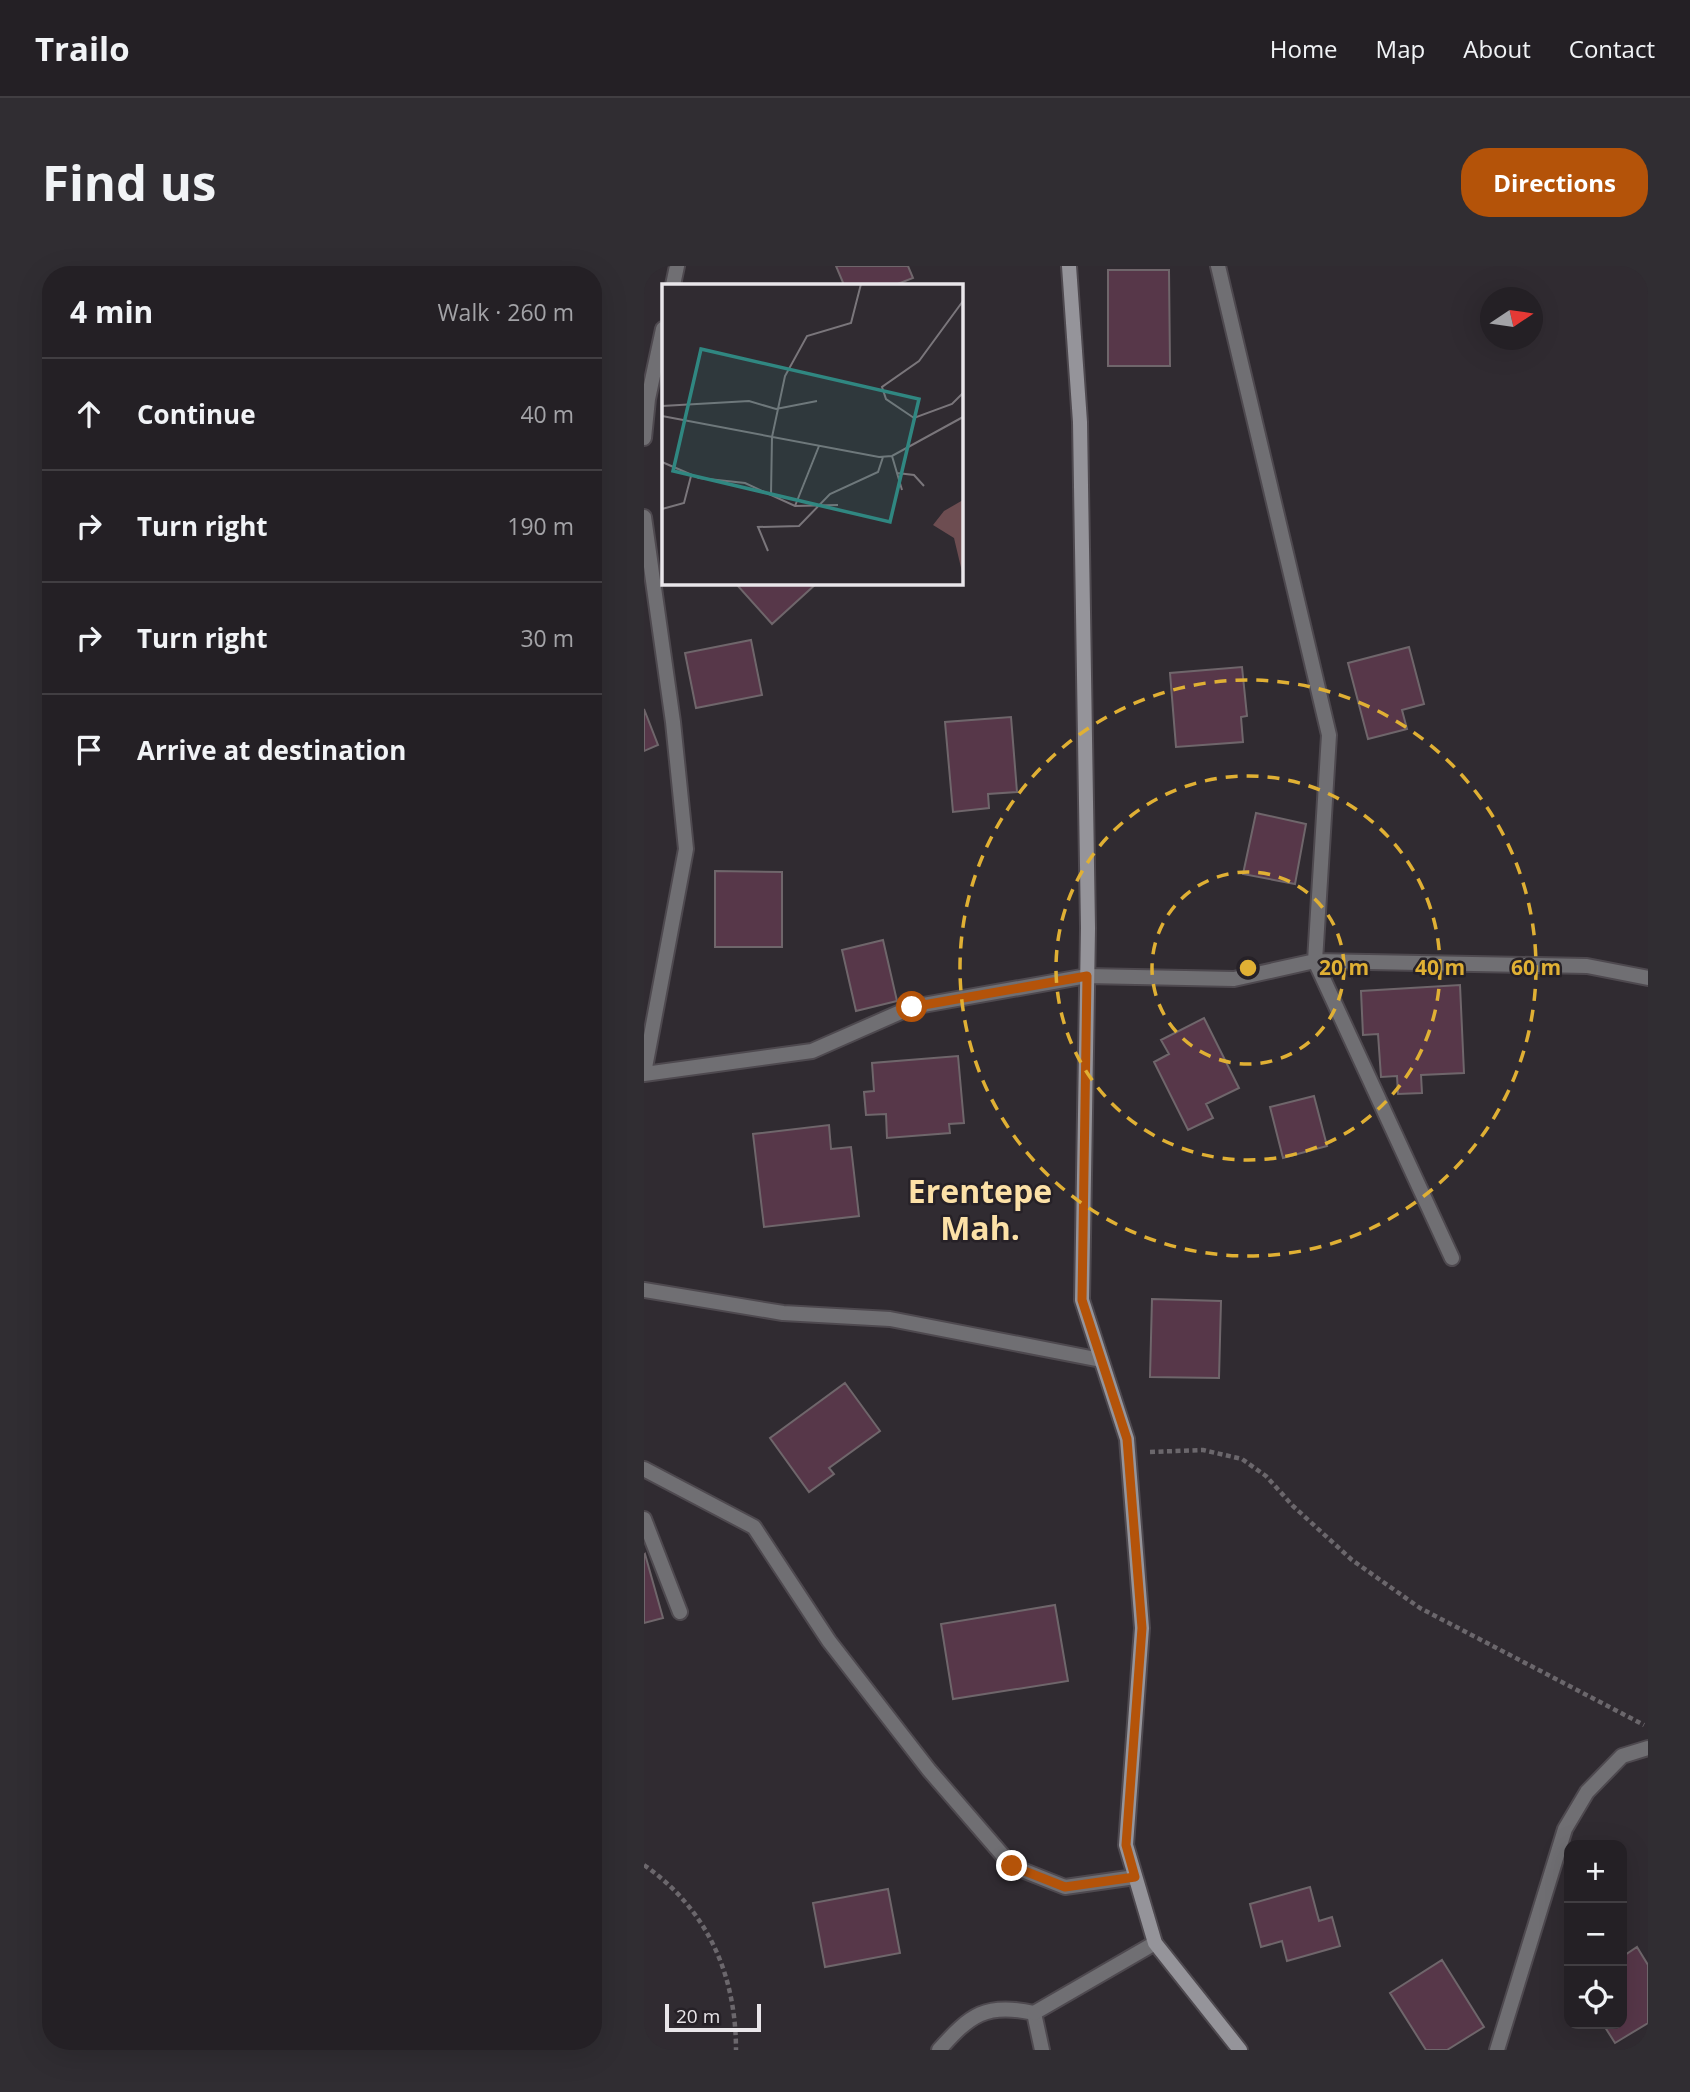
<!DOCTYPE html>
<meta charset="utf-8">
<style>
body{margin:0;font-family:"Open Sans",sans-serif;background:#302d32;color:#f1f3f6}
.controls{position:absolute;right:21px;bottom:21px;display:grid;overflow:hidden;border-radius:14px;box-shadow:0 7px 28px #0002}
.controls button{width:63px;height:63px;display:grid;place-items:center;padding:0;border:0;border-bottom:2px solid #413e42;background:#242025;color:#f1f3f6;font:35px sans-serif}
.compass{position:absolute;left:836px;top:21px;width:63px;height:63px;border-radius:50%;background:#242025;box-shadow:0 7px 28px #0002;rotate:77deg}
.scale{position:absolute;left:21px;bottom:18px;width:96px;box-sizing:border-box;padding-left:7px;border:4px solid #e9e6ea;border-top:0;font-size:19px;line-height:24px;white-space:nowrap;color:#e9e6ea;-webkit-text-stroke:5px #262127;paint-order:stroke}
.stop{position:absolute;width:21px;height:21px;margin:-16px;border:5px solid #b45309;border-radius:50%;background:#fff}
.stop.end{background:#b45309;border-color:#fff;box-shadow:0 2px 7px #0008}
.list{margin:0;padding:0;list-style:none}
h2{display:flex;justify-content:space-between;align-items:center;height:91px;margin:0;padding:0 28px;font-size:30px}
h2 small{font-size:23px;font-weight:400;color:#a3a3a7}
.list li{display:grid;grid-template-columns:46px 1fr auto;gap:21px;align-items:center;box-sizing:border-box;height:112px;padding:0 28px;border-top:2px solid #413e42}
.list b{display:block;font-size:26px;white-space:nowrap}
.list em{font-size:23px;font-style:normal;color:#a3a3a7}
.icon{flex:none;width:38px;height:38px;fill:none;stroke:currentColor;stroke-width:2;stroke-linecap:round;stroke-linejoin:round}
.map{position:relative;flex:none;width:1004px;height:1784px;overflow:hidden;border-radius:28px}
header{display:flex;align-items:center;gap:42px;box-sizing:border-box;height:98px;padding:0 35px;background:#242025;border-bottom:2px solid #413e42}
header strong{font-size:33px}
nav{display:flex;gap:38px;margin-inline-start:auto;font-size:24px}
.intro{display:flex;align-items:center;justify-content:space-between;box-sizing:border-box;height:168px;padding:0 42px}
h1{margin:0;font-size:49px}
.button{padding:18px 32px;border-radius:28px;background:#b45309;color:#fff;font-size:24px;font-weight:700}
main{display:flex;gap:42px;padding:0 42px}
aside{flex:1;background:#242025;border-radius:28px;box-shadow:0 7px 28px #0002}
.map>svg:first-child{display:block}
.building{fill:#573749;stroke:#6f666b;stroke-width:2}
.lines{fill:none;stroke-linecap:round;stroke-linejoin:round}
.lane-casing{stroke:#4e494f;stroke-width:18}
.street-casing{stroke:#4e494f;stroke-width:18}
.secondary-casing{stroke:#4e494f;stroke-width:18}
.path{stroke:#6b676c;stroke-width:4.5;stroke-dasharray:5 3.5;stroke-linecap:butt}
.lane{stroke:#706f73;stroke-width:14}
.street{stroke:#706f73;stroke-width:14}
.secondary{stroke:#95949a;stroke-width:14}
.route{stroke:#b45309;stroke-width:9}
.ring{fill:none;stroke:#e0b034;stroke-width:3.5;stroke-dasharray:12 9}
.labels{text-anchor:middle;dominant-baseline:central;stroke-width:5;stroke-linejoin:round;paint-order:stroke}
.district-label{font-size:32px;font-weight:bold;fill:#fce1a7;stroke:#262127}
.inset-road{fill:none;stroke:#7a767b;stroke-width:2}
.view{fill:#308781;fill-opacity:0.15;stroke:#308781;stroke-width:3.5}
.inset-edge{fill:none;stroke:#e9e6ea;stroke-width:3.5}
.centre{fill:#e0b034;stroke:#262127;stroke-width:3.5}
.ring-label{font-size:21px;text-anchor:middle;font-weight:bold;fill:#e0b034;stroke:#262127;stroke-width:5;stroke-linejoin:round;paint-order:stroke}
</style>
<header>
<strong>Trailo</strong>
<nav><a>Home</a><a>Map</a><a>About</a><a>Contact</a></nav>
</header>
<div class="intro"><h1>Find us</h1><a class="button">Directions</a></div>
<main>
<aside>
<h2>4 min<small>Walk · 260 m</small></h2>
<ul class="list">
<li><svg class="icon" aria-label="ahead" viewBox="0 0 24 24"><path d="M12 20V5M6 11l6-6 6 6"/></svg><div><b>Continue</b></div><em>40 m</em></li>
<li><svg class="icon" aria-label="right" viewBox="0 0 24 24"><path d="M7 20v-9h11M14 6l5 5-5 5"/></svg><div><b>Turn right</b></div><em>190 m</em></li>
<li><svg class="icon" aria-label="right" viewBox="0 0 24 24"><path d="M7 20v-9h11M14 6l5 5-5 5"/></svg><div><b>Turn right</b></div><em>30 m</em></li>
<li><svg class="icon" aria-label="arrive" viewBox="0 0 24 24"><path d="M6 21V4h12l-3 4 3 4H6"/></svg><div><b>Arrive at destination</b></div></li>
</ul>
</aside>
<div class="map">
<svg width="1004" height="1784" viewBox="0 0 1004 1784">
<rect width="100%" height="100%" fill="#302b31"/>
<!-- building -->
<path class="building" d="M192,0H264L269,12L251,19H200Z
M464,4H525L526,100H464Z
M96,317H173L128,358L93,319Z
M107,374L118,429L52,442L41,387Z
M765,381L780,438L758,444L763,463L724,473L704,397Z
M598,401L603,450L597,451L599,476L532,481L526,407Z
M0,443L14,479L0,485Z
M367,451L373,526L344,528L345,542L309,546L301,456Z
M612,547L662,558L651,618L599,608Z
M71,605L138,606V681H71Z
M239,674L253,735L212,745L198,684Z
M816,719L820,807L777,809L778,827L754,828L753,810L737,811L734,768L719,769L717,725Z
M560,752L595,822L562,838L569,852L544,864L510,796L525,788L517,774Z
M314,790L320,857L305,858L306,867L243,872L242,848L222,849L220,826L230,825L228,797Z
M670,830L683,880L639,892L626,841Z
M185,859L187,883L207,881L215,950L120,961L109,868Z
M508,1033L577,1035L575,1112L506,1111Z
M201,1117L236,1165L185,1202L190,1208L165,1226L126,1172Z
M1,1288L19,1352L0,1357V1289Z
M411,1339L424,1415L309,1433L297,1358Z
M666,1621L675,1655L688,1651L696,1680L643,1695L638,1675L617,1681L606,1638Z
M244,1623L256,1687L181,1701L169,1637Z
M993,1681L1004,1699V1757L971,1777L959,1758H978V1691Z
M798,1694L840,1761L803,1784H782L746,1727Z"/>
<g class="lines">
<!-- lane casing -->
<g class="lane-casing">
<path id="lane" d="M671,695L808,992
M0,1253L36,1346
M295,1784C326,1749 342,1736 390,1747L398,1784"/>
</g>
<!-- street casing -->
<g class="street-casing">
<path id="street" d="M574,0L685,469L671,695
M29,19L33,0
M0,172L4,133L19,63
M0,251L29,456L42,583L0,807
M0,808L168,785L268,741L443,710L590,713L671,695L943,700L1004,712
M0,1024L139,1047L246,1053L457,1094
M0,1203L110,1261L185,1375L285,1504L368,1600L421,1621L491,1611
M390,1747L511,1677
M853,1784L921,1563L943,1526L978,1490L1004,1482"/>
</g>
<!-- secondary casing -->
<g class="secondary-casing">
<path id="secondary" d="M425,0L436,156L444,662L438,1034L483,1173L498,1362L482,1579L511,1677L596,1784"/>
</g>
<!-- path -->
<path class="path" d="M506,1186L559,1184L598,1193L622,1210L649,1240L708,1294L776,1342L1000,1459
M0,1599C63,1643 92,1708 92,1784"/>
<!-- lane -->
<use href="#lane" class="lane"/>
<!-- street -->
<use href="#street" class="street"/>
<!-- secondary -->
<use href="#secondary" class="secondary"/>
</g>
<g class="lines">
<!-- route -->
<path class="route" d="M268,741L443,710L438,1034L483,1173L498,1362L482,1579L491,1611L421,1621L368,1600"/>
</g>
<!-- distance rings -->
<g class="ring">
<circle cx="604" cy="702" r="96"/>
<circle cx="604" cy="702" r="192"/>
<circle cx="604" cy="702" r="288"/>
</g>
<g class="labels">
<!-- district labels -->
<g class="district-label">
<text x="336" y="924">Erentepe<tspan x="336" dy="37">Mah.</tspan></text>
</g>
</g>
<!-- overview -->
<g transform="translate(18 18)">
<rect width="301" height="301" fill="#302b31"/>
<path d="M301,216V292L292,254L271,241L282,227Z" fill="#6d4d51"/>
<path class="inset-road" d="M301,17L257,77L220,103L224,115L252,134L290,120L301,109M0,122L87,117L114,125L155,117M0,132L217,173L230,172L301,133M230,172L240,206M0,178L37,194L83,199L133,222L176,221M235,189L252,191L262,202M109,210L110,153L123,92L145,52L189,39L199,0M133,222L157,162M0,225L22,219L29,192M106,267L96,243L137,242L168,210L216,188L221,173"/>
<path class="view" d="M39,65L257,115L228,238L11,187Z"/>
<rect width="301" height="301" class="inset-edge"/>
</g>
<circle cx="604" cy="702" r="10" class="centre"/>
<g class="ring-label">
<text x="700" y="709">20 m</text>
<text x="796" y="709">40 m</text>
<text x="892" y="709">60 m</text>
</g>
</svg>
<div class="controls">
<button>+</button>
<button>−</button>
<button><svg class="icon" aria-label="locate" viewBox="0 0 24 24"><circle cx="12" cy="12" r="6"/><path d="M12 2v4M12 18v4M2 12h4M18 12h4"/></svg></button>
</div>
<svg class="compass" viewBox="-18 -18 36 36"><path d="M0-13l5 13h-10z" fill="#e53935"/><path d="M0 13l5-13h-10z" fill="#a3a3a7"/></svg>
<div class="scale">20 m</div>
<div class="stop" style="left:268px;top:741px"></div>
<div class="stop end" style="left:368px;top:1600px"></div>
</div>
</main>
